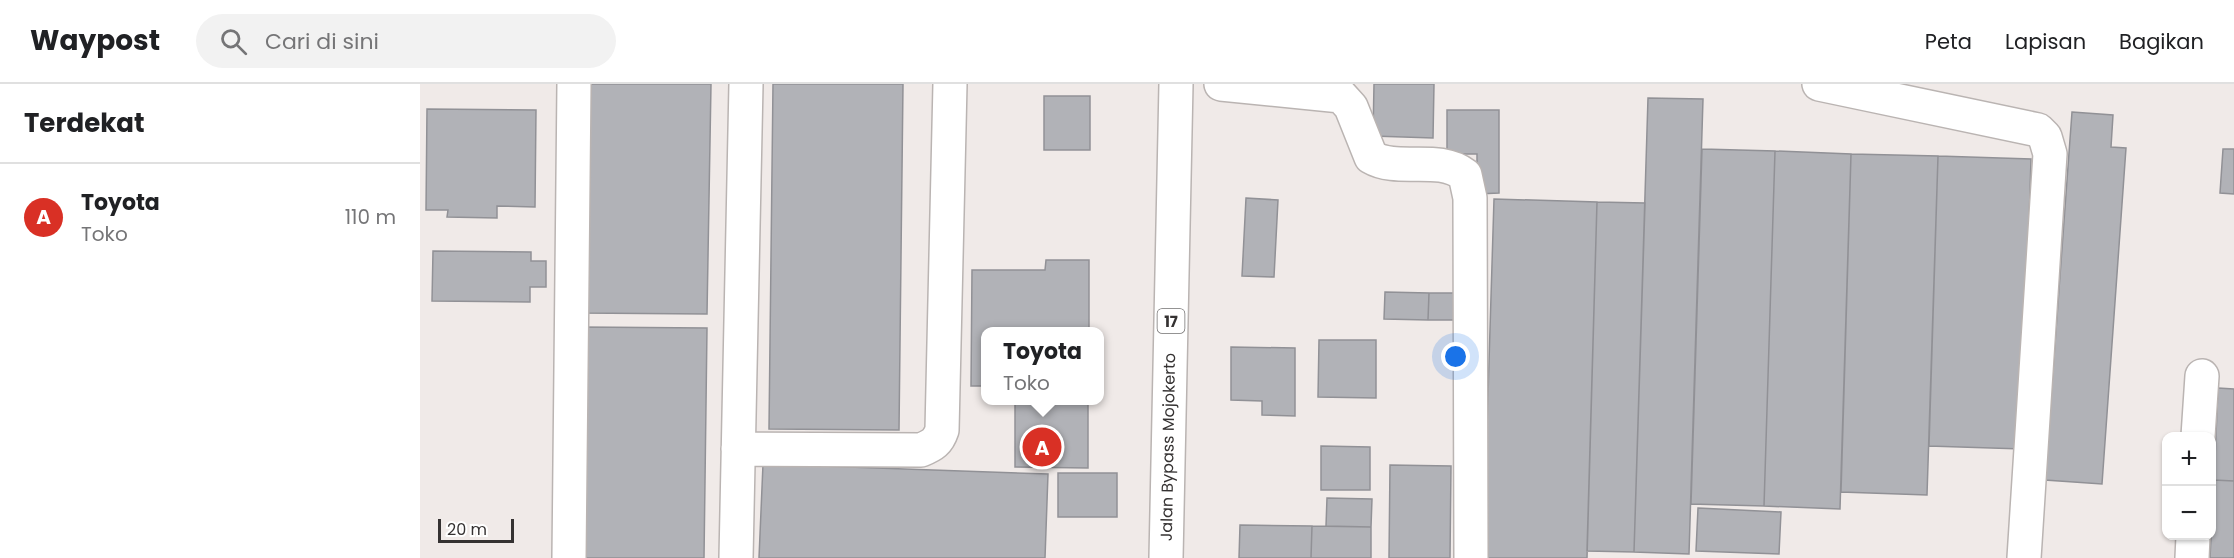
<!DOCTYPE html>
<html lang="id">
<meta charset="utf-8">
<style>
body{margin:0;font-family:Poppins,sans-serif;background:#f2f2f2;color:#202124}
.controls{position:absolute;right:18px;bottom:18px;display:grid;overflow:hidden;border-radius:12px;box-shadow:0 2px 4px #0004}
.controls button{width:54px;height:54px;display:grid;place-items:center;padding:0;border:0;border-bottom:2px solid #e0e0e0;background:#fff;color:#202124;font:30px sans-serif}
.scale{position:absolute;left:18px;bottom:15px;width:76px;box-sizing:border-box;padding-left:6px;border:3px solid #353232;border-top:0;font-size:16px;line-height:21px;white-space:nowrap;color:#353232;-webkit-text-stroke:4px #fff;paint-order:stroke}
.you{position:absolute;left:1036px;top:273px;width:21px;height:21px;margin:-15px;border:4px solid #fff;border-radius:50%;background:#1a73e8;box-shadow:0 0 0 9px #1a73e833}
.badge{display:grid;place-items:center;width:39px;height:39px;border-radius:50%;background:#d93025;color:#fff;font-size:20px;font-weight:700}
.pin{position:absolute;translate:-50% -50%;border:3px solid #fff;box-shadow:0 2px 6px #0006}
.popup{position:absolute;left:561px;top:243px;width:123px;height:78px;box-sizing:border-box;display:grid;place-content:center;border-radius:12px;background:#fff;filter:drop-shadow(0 2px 4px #0005);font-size:20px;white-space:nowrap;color:#757577}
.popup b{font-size:22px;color:#202124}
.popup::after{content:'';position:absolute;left:50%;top:100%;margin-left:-12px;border:12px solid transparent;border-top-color:#fff}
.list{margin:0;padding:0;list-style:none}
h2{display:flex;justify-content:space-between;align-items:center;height:78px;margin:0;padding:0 24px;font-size:26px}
h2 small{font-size:20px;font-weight:400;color:#757577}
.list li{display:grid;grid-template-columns:39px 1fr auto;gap:18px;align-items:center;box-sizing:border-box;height:108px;padding:0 24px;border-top:2px solid #e0e0e0}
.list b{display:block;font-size:22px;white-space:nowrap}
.list p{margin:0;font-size:20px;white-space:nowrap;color:#757577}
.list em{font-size:20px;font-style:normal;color:#757577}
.icon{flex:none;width:33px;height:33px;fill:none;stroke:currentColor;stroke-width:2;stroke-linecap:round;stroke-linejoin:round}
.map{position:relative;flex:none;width:1814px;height:474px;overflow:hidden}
header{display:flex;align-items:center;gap:36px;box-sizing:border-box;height:84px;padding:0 30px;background:#fff;border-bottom:2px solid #e0e0e0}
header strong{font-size:28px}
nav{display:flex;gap:33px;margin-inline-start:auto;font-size:21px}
.search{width:420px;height:54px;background:#f2f2f2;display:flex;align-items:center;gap:15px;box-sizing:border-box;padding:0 21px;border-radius:33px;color:#757577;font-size:22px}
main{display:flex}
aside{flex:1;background:#fff}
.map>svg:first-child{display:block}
.building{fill:#b1b2b7;stroke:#919196;stroke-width:1.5}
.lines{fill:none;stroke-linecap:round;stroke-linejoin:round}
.minor-casing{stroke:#bab4b2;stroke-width:36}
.highway-casing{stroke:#bab4b2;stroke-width:36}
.minor{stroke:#fff;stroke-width:33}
.highway{stroke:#fff;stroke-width:33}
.labels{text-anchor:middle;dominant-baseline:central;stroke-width:5;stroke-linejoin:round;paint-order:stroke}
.shield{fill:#fff;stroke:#727070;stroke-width:1.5}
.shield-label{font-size:15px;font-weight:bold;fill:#353232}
.street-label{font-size:16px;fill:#353232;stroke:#fff}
</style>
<header>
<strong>Waypost</strong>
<div class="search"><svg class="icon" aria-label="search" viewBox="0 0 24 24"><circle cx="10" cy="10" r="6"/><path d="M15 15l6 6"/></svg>Cari di sini</div>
<nav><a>Peta</a><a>Lapisan</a><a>Bagikan</a></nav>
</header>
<main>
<aside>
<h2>Terdekat<small></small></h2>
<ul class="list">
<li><span class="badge">A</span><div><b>Toyota</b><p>Toko</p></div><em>110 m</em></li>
</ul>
</aside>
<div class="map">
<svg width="1814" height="474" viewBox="0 0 1814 474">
<rect width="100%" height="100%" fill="#f0eae8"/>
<!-- building -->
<path class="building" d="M162,0H291L287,230L159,229Z
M353,0H483L479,346L349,345Z
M954,0H1014L1013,54L953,52Z
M624,12H670V66H624Z
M1228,14L1283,15L1269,470L1214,468Z
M7,25L116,26L115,123L77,122V134L27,133L28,126H6Z
M1027,26H1079V109L1057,110V70H1027Z
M1652,28L1693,31L1691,63L1706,64L1682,400L1625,396Z
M1282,65L1355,67L1344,422L1271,420Z
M1803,65H1814V110L1800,109Z
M1355,67L1431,70L1420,425L1344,422Z
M1431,70L1518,72L1507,411L1421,408Z
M1518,72L1611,75L1602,365L1509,362Z
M826,114L858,116L854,193L822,192Z
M1074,115L1177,118L1167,474H1063Z
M1177,118L1225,119L1214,468L1167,467Z
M13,167L111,168V177H126V203H110V218L12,217Z
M626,176H669V248H565V302H551L552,186H625Z
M965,208L1009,209L1008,236L964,235Z
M1009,209H1040V236H1008Z
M161,243L287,244L284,474H157Z
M899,256H956V314L898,313Z
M811,263L875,264V332L842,331V317L811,316Z
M1798,304L1814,305V397L1794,396Z
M595,316H668V384L595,383Z
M901,362L950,363V406H901Z
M343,380L628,390L625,474H339Z
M970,381L1031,382L1030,474H969Z
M638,389H697V433H638Z
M1794,396L1814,397V474H1790Z
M907,414L952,415L951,443L906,442Z
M1278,424L1361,428L1359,470L1276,467Z
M820,441L892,442L891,474H819Z
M892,442L951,443V474H891Z"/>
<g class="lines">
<!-- minor casing -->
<g class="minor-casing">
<path id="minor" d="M801,0L921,12L931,23L951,73C978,89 1018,70 1045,91L1050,114L1051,474
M1399,0L1618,46L1625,53L1630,70L1604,474
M1778,352L1782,292
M318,365L501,366C513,361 518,358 522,346L530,0
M149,474L154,0
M316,474L326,0
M1772,474L1773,452"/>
</g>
<!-- highway casing -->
<g class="highway-casing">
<path id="highway" d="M746,474L756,0"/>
</g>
<!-- minor -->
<use href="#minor" class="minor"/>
<!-- highway -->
<use href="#highway" class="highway"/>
</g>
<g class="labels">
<!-- shield labels -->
<rect class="shield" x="737.5" y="225" width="27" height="24" rx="4.5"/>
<g class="shield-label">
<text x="751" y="237">17</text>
</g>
<!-- street labels -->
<g class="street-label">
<text transform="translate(748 363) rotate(-89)">Jalan Bypass Mojokerto</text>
</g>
</g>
</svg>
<div class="controls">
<button>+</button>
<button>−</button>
</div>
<div class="scale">20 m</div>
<div class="you"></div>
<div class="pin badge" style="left:622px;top:363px">A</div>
<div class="popup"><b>Toyota</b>Toko</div>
</div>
</main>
